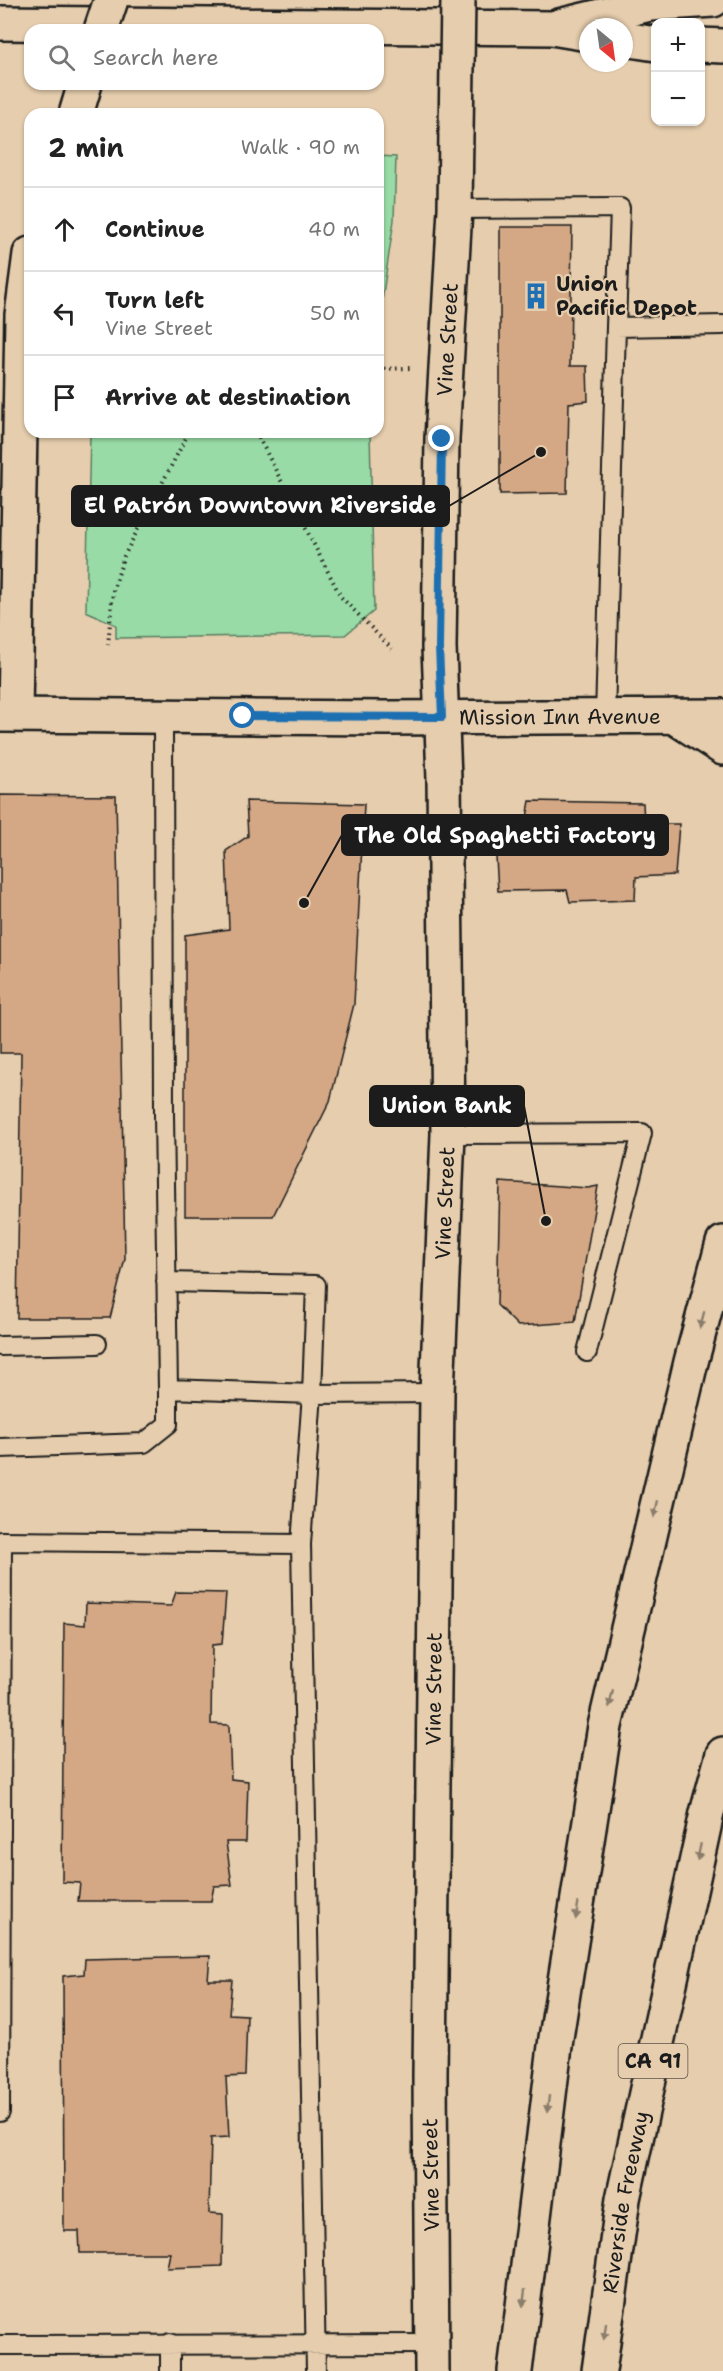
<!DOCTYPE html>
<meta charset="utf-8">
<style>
body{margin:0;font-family:"Shantell Sans",sans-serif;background:#f2f2f2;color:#222}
.controls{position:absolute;right:18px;top:18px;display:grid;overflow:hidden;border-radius:12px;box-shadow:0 2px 4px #0004}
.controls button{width:54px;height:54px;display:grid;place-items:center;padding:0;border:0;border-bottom:2px solid #e0e0e0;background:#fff;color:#222;font:30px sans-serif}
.compass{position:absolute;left:579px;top:18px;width:54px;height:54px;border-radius:50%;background:#fff;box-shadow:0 2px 4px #0004;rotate:151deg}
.stop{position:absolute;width:18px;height:18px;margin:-14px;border:4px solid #1f6fb2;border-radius:50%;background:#fff}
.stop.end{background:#1f6fb2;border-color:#fff;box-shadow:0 2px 6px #0008}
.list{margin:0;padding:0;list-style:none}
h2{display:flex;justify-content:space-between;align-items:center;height:78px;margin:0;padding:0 24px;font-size:26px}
h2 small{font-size:20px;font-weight:400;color:#767676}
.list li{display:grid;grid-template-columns:39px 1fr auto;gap:18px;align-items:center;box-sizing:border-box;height:84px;padding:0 24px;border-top:2px solid #e0e0e0}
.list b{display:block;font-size:22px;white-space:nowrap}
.list p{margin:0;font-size:20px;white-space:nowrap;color:#767676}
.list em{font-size:20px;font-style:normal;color:#767676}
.icon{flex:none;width:33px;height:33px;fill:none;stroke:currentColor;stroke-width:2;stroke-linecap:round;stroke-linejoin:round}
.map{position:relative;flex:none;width:723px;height:2371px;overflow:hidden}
.search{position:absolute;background:#fff;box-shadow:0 2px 4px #0004;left:24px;top:24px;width:360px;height:66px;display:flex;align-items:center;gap:15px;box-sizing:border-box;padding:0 21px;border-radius:18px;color:#767676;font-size:22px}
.panel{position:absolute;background:#fff;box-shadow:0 2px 4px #0004;left:24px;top:108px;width:360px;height:330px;border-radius:18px}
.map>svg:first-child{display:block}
.green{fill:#98dba6;stroke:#5a7c61;stroke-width:1.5}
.building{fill:#d4a785;stroke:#1c1c1c;stroke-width:1.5}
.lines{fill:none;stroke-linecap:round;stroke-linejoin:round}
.lane-casing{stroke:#1c1c1c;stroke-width:22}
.street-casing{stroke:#1c1c1c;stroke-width:38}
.primary-casing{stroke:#1c1c1c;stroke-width:38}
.highway-casing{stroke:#1c1c1c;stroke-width:38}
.path{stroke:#1c1c1c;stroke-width:4;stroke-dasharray:1.5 4.5;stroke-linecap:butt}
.lane{stroke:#e5cdad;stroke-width:18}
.street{stroke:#e5cdad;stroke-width:33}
.primary{stroke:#e5cdad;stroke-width:33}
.highway{stroke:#e5cdad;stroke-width:33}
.street-bridge-casing{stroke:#1c1c1c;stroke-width:38;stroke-linecap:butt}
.street-bridge{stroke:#e5cdad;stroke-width:33}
.oneway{fill:#8b7d6c}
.route{stroke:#1f6fb2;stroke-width:8}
.labels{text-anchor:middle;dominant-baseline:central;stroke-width:4.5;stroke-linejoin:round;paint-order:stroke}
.shield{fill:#e5cdad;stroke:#585148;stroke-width:1.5}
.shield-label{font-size:20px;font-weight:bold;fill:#1c1c1c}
.poi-label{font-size:21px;font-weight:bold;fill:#1c1c1c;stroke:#e5cdad;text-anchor:start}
.street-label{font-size:21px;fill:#1c1c1c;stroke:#e5cdad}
.leader{fill:none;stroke:#1c1c1c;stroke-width:2}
.callout-dot{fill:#1c1c1c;stroke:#e5cdad;stroke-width:2}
.callout{fill:#1c1c1c;stroke:#1c1c1c;stroke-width:2}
.callout-label{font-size:22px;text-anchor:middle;font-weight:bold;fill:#fff}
</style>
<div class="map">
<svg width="723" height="2371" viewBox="0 0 723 2371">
<rect width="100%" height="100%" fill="#e5cdad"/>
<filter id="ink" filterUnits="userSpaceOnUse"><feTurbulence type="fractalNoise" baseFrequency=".0167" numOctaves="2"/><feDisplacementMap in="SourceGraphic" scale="12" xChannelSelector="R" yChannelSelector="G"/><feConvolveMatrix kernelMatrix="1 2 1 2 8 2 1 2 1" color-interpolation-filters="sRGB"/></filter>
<g filter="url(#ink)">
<!-- green -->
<path class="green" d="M378,156L396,157L394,220L378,327Z
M90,432H370L374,611L345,635L116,638V625L86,611Z"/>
<!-- building -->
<path class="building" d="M500,227H572L570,366H587L588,401L569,403L567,493L500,494Z
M0,795L116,796L125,1259L110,1318H17L21,1053H0Z
M246,801L364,804L354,1004L330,1101L273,1216H185V935L229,929L226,851L248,836Z
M530,801L643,803L644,824H679L675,875L636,877L635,900L570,902L567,890L498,891L494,823H526Z
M500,1182L588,1188L598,1186L575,1322L518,1326L497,1305Z
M176,1592L226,1593L222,1644L212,1645L211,1724L229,1725L231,1779L248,1781L246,1842H226L232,1885L214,1886L211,1901H78L80,1883L62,1882L64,1623L85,1625L86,1603L171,1606Z
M210,1956L208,1980H232L229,2014L247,2015L245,2076L226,2077L229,2137L211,2138L209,2213L223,2214L222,2266L167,2268L170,2253H80L79,2231H64L63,1976L84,1974L85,1959Z"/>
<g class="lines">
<!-- lane casing -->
<g class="lane-casing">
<path id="lane" d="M455,209L620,208L616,327L723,325
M163,717L164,1115L168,1389
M605,717L616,327
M448,1134L642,1133L587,1352
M166,1282L316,1285L312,1394L301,1544L316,2371
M0,1346L97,1344
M0,1448L144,1443L168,1424V1389L312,1394L437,1393
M0,1541L301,1544
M0,2112L2,1541
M0,2345L433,2344
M170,2371V2343"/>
</g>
<!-- street casing -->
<g class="street-casing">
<g id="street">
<path d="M76,114L85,84"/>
<path d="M15,714L22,315L30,254"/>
<path id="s1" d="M432,2371L430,2076L437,1393L448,1134L444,779L439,647L442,439L455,209L456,132"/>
</g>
</g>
<!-- primary casing -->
<g class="primary-casing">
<g id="primary">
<path d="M0,23L552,28L588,34"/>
<path d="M559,26L650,4L713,0"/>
<path d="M624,39L656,44"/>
<path d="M700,45L723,46"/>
<path id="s2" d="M0,715L387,718L723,716"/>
</g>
</g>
<!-- highway casing -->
<g class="highway-casing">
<g id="highway">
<path d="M673,716L723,748"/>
<path d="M515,2371L556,2038L605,1726L691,1362L723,1243"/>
<path id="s3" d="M599,2371L623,2199L707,1813L723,1754"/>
</g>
</g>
<!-- path -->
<path class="path" d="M378,369L413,368
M256,432L341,597L392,649
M108,645L113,591L124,556L189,432"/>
<!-- lane -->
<use href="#lane" class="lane"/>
<!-- street -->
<use href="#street" class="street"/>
<!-- primary -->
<use href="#primary" class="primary"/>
<!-- highway -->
<use href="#highway" class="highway"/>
<!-- street-bridge casing -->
<g class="street-bridge-casing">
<path id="street-bridge" d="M101,30L111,0
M456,132L458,0"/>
</g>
<!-- street-bridge -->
<use href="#street-bridge" class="street-bridge"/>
</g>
<!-- one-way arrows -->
<defs><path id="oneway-solid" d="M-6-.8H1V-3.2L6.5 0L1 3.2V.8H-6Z" transform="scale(1.5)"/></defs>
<g class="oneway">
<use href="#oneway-solid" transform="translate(702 1320) rotate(105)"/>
<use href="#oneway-solid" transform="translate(656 1509) rotate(103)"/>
<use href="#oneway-solid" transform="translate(611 1699) rotate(103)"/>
<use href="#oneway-solid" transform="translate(699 1852) rotate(102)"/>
<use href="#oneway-solid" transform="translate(577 1911) rotate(99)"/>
<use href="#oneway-solid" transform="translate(548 2104) rotate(97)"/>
<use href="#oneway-solid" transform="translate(524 2298) rotate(97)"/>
<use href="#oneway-solid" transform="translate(605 2331) rotate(98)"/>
</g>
</g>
<g class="lines" filter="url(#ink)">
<!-- route -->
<path class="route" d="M243,716L442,717L439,647L442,439"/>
</g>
<!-- icons -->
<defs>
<g id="building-bare" transform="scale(2.07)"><path d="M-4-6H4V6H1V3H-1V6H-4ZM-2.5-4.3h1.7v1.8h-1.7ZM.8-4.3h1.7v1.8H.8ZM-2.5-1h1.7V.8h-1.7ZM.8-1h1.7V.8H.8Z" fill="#1f6fb2" stroke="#e5cdad" stroke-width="2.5" paint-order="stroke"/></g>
</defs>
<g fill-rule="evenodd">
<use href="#building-bare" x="536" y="296"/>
</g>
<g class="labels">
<!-- shield labels -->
<rect class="shield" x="618.5" y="2044" width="69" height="34" rx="4.5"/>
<g class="shield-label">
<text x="653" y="2061">CA 91</text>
</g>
<!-- poi labels -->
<g class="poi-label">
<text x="556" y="284">Union<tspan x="556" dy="24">Pacific Depot</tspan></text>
</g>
<!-- street labels -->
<g class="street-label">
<text stroke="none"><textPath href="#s1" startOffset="2032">Vine Street</textPath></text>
<text stroke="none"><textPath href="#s2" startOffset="560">Mission Inn Avenue</textPath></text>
<text stroke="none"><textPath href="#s1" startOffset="1168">Vine Street</textPath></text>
<text stroke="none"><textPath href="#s1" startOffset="682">Vine Street</textPath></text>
<text transform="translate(431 2175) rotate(-91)">Vine Street</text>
<text stroke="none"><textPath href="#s3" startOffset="171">Riverside Freeway</textPath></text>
</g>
</g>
<!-- callouts -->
<path class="leader" d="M541 452L449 506M304 903L342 835M546 1221L524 1106"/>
<g class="callout-dot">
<circle cx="541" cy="452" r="6"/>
<circle cx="304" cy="903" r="6"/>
<circle cx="546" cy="1221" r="6"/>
</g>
<g class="callout">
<rect x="72" y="486" width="377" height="40" rx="6"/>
<rect x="342" y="815" width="326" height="40" rx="6"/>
<rect x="370" y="1086" width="154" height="40" rx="6"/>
</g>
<g class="callout-label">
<text x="260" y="513">El Patrón Downtown Riverside</text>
<text x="505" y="843">The Old Spaghetti Factory</text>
<text x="447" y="1113">Union Bank</text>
</g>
</svg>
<div class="controls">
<button>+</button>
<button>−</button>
</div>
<svg class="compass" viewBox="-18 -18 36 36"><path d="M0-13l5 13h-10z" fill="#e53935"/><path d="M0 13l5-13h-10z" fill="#767676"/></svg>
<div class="stop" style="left:243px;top:716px"></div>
<div class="stop end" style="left:442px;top:439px"></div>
<div class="search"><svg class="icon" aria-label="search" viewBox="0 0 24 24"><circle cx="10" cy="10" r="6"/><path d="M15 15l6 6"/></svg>Search here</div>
<section class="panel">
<h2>2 min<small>Walk · 90 m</small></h2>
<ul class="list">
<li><svg class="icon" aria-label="ahead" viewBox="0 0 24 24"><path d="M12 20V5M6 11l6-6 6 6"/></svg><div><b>Continue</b></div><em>40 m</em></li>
<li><svg class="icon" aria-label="left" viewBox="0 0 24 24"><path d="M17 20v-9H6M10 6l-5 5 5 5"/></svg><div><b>Turn left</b><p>Vine Street</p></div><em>50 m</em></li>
<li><svg class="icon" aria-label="arrive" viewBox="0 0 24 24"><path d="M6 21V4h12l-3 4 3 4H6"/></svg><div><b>Arrive at destination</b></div></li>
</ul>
</section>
</div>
